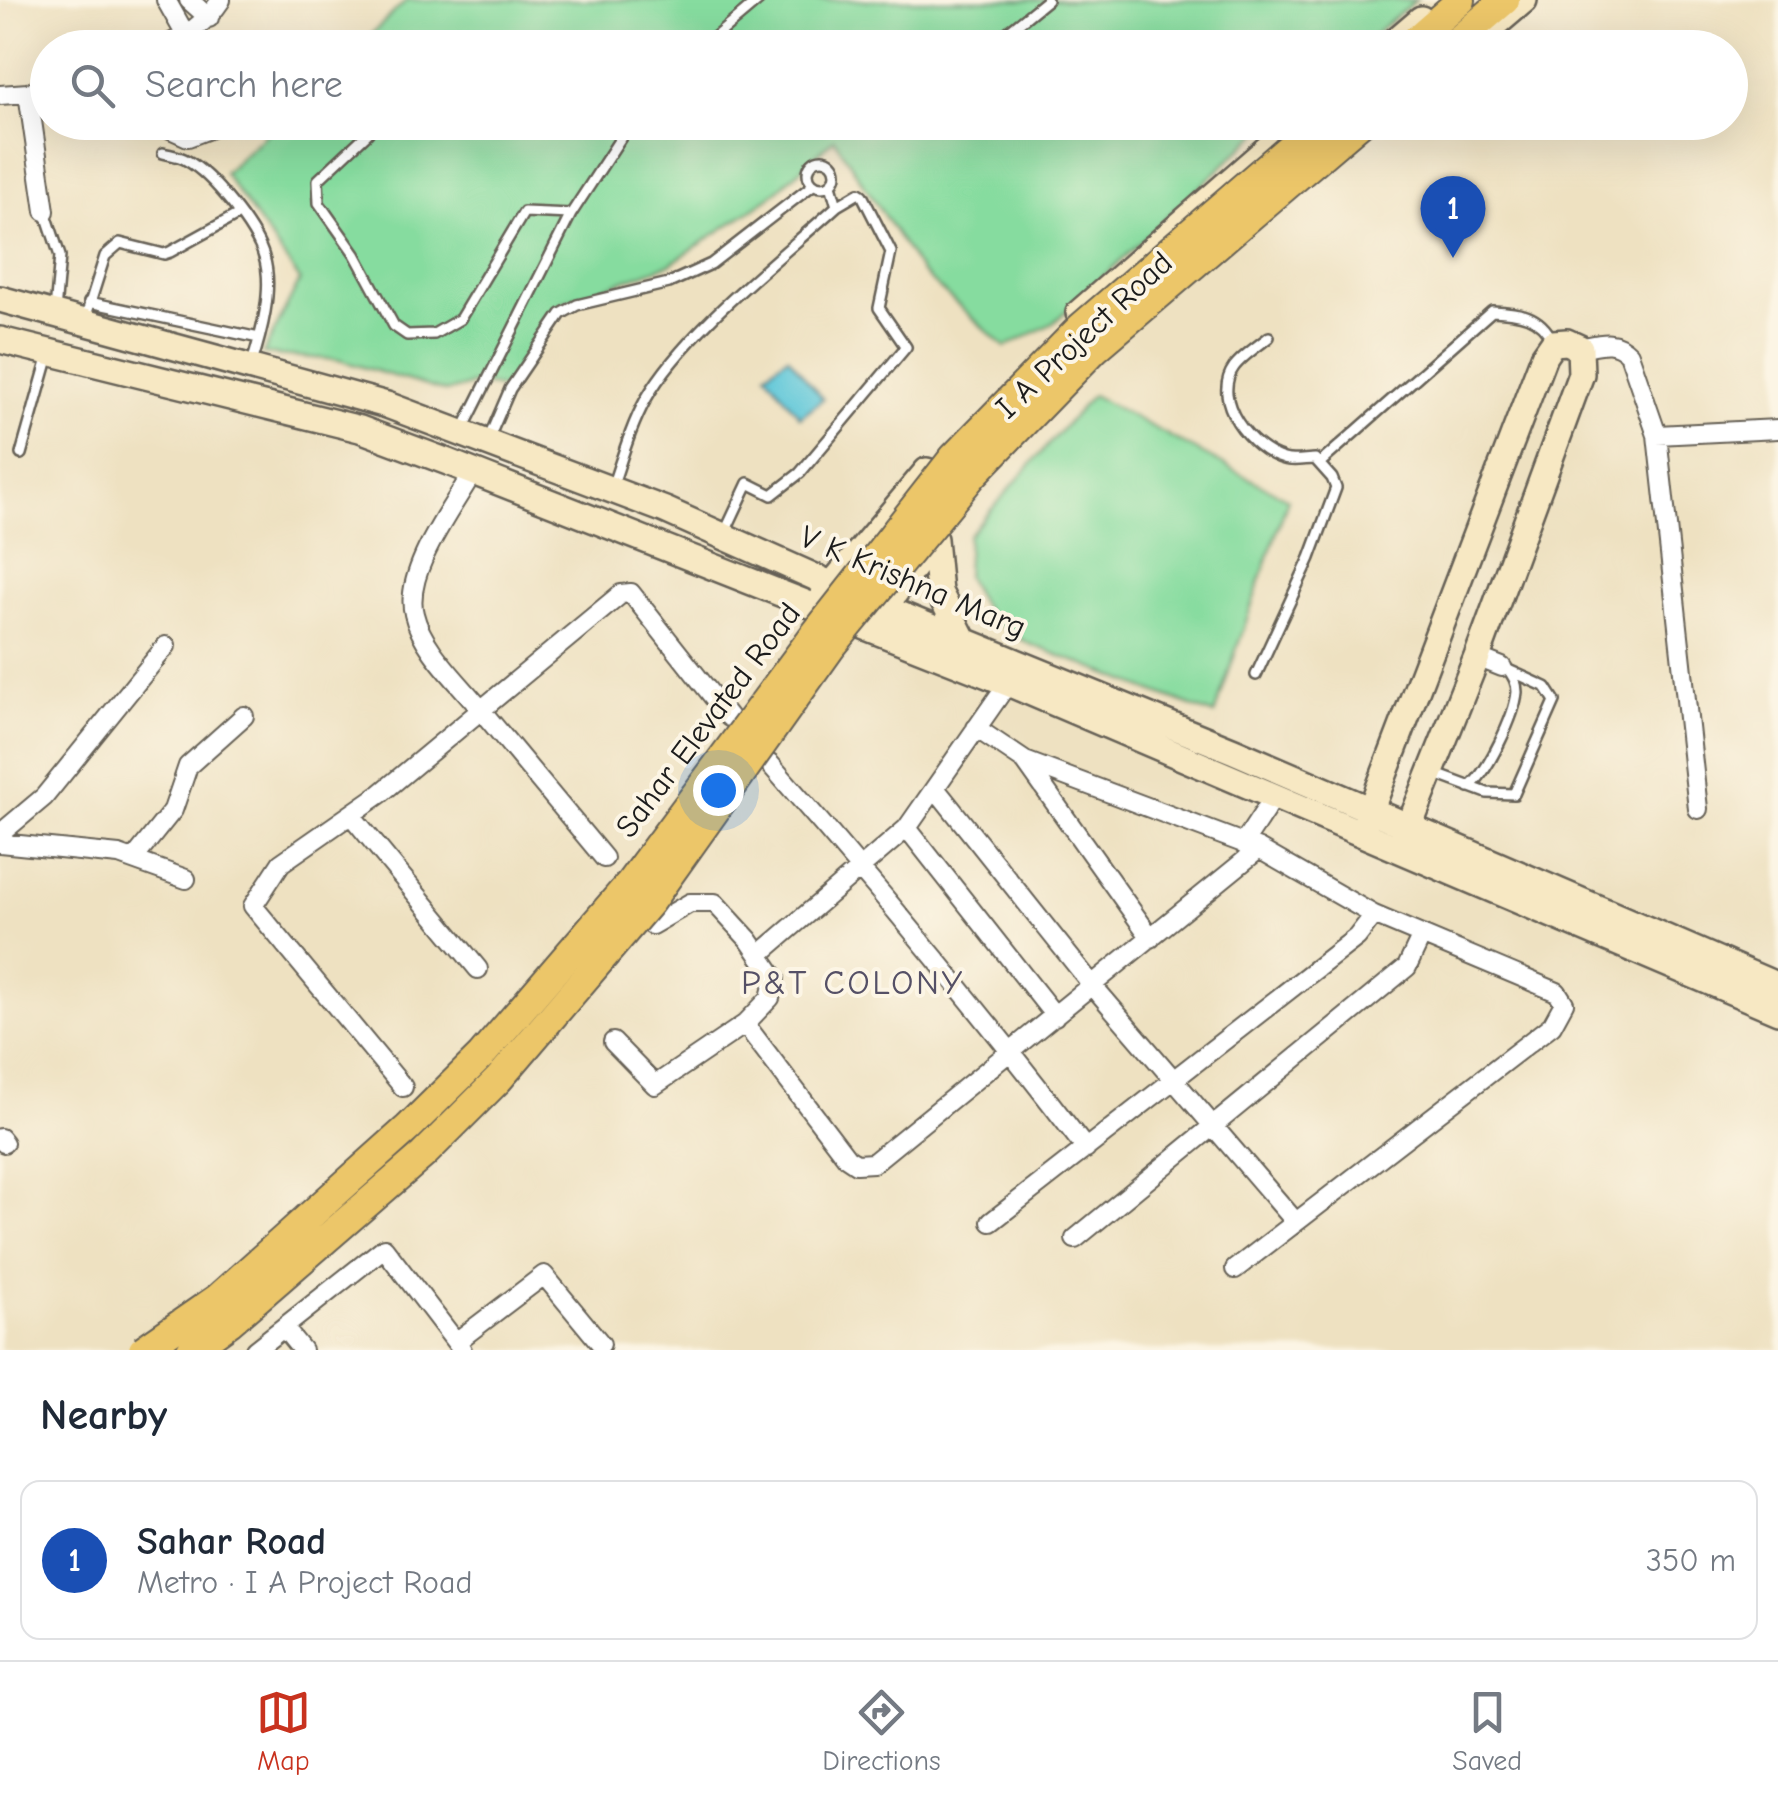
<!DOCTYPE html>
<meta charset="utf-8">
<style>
body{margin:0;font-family:"Comic Neue",sans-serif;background:#f2f2f3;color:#1f2937}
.you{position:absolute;left:718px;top:790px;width:35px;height:35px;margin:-25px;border:8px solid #fff;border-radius:50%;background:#1a73e8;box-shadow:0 0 0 15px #1a73e833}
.badge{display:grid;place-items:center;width:65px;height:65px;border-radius:50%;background:#c8321e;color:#fff;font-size:32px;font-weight:700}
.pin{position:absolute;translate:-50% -82px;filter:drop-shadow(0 2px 5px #0008)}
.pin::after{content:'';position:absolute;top:52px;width:35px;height:30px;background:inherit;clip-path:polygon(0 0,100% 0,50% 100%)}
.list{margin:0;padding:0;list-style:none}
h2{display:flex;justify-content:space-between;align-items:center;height:130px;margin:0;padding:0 40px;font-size:42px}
h2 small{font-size:32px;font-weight:400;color:#747a83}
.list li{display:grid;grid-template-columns:65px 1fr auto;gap:30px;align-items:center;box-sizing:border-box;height:160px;margin:0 20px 20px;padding:0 20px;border:2px solid #e0e1e3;border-radius:20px}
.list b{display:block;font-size:38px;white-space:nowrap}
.list p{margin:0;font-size:32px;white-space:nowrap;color:#747a83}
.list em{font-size:32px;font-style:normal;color:#747a83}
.icon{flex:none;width:55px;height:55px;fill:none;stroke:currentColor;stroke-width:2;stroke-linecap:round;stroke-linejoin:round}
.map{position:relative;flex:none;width:1778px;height:1350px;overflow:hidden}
.search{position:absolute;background:#fff;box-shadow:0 10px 40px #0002;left:30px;right:30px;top:30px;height:110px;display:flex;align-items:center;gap:25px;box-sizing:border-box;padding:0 35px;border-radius:55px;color:#747a83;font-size:38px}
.sheet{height:310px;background:#fff}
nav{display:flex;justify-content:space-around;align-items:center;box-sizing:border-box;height:140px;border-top:2px solid #e0e1e3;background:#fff;font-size:28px;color:#747a83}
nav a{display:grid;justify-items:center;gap:5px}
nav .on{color:#c8321e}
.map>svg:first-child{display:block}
.green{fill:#86dc9f;stroke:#517c5e;stroke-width:2.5}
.water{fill:#5ec7d9;stroke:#3d727a;stroke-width:2.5}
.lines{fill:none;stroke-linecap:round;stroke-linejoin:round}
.lane-casing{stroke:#666156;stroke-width:14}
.street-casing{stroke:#666156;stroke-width:22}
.secondary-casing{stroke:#666156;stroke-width:30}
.primary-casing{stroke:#666156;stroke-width:32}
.lane{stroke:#fff;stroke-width:9}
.street{stroke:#fff;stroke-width:18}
.secondary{stroke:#f7e8c3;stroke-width:25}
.primary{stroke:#ecc669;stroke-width:28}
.primary-bridge-casing{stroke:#666156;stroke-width:32;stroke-linecap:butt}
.primary-bridge{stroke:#ecc669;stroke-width:28}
.labels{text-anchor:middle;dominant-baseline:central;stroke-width:8;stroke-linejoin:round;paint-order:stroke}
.street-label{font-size:32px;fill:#1c1c1c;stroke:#fcf5e5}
.neighbourhood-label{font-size:35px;letter-spacing:2.5px;fill:#555066;stroke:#fcf5e5}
</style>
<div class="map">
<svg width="1778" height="1350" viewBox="0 0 1778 1350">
<rect width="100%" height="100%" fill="#fcf5e5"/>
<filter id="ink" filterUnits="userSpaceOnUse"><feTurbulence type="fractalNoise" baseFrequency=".01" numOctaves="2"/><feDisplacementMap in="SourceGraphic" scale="20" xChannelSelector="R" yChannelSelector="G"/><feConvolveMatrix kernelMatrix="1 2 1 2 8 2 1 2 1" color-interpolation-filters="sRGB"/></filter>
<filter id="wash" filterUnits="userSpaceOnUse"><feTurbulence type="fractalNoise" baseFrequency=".0048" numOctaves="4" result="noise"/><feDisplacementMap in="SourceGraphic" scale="40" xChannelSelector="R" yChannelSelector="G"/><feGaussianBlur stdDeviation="2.25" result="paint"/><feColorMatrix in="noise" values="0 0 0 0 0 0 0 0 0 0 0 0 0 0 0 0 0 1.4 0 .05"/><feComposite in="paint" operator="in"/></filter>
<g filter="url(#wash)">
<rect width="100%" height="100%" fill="#eee1c1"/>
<!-- green -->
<path class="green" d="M407,0H1416L1359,48H357Z
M278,123H1269L1053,323L1005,347L921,272L834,139L769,198L670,264L561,303L510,389L477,383L446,392L339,360L263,354L300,280L224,173Z
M1092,395L1288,499L1214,715L1029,644L991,620L966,577L968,536Z"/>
<!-- water -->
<path class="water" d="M788,356L823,399L800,417L766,373Z"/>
</g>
<g filter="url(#ink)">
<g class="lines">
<!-- lane casing -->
<g class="lane-casing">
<path id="lane" d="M702,48L759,0
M988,48L1047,0
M368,133L318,180L319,203L355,254L394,326L407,335L434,334L460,319L524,212L571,214
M163,153C170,155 180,156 186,160C212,174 256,229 264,257C274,289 261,335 251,366
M808 173a14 14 0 1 1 28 0a14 14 0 1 1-28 0Z
M45,211L60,256L55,311
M89,302L259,338
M85,319L105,256L120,243L164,254L170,252L239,214
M462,431L571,214L631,122
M488,440L510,389L561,314L577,305L669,283L711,264L813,185
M21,454L49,355
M1320,463L1492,311C1519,312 1540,315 1552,340
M612,487C622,458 631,426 646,399C684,332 779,259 837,206L831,185
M725,532L748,483L772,495L800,473L906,347L879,308L891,252L862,195L859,193L837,206
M1256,675L1310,558L1336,488L1332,478L1315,459C1306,459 1292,462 1284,459C1251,450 1210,400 1234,367C1242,356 1258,346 1269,337
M1433,773L1487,793L1514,794L1555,701L1546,687L1502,667
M1469,787C1488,773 1515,715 1517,692C1517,682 1513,677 1508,669"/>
</g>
<!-- street casing -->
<g class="street-casing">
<path id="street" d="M166,0L193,48
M189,0L209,18
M159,48C185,38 206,23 221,0
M28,93L45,211
M0,95L28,93L48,86
M155,122L188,137L209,129L214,122
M1580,348C1600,344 1614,338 1629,354L1657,435L1698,809
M1657,435L1778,429
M1477,657L1502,667
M1008,683L907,828L1055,1016
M976,728L1025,761L1151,938
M1025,761L1259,849L1374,915L1557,992L1564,1003L1552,1025L1235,1269
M770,764C880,889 985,1017 1086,1149
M935,788L1093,986L1294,1220
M351,815L478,969
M0,834L44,797L166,646
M0,843L119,855L186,879
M1243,844L1274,797
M604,858L481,710L621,594L631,593L729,717
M133,860L173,810L188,766L244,716
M759,955L907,828
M745,1024L847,1158L856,1164L873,1163L1259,849
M613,1042L655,1085L745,1024L770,998L775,978L749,940L715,903H690L652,925
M403,1087L253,906L281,863L380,794L481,710C459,682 422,649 414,614C403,572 453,507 473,472
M0,1138L4,1143
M991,1222L1357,937L1374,915
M1075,1239L1407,967L1422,935
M284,1328L302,1350
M456,1342L544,1275L601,1344
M255,1350L384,1248L462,1350"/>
</g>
<!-- secondary casing -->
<g class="secondary-casing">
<path id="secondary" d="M1490,29L1524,0
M1387,48L1421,19
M0,299L387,405L665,510L884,608L1234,751L1778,986
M1079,313L1275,142
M0,340L360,429L448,462L1008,683L1778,1011
M934,539L939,592L964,641
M824,594L927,471
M876,619L926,550
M1366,822L1544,356L1553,343L1567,342L1580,348L1581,374L1477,657L1405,837"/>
</g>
<!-- primary casing -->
<g class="primary-casing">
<path id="primary" d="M1406,48L1461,0
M1449,48L1505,0"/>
</g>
<!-- lane -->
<use href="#lane" class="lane"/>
<!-- street -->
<use href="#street" class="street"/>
<!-- secondary -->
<use href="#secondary" class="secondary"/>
<!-- primary -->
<use href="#primary" class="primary"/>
<!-- primary-bridge casing -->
<g class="primary-bridge-casing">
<path id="primary-bridge" d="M143,1350L218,1298L408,1128L481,1056L629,884L811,639L954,457L1081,327L1319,122
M191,1350L230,1322L423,1155L498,1080L650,902L832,646L973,475L1095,349L1361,122"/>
</g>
<!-- primary-bridge -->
<use href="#primary-bridge" class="primary-bridge"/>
</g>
</g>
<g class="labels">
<!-- street labels -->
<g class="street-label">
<text transform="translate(1084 335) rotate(-43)">I A Project Road</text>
<text transform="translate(913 582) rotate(23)">V K Krishna Marg</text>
<text transform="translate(708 720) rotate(-53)">Sahar Elevated Road</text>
</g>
<!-- neighbourhood labels -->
<g class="neighbourhood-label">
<text x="853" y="982">P&amp;T COLONY</text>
</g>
</g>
</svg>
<div class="you"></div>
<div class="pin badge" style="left:1453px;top:258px;background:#1a4fb4">1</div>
<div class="search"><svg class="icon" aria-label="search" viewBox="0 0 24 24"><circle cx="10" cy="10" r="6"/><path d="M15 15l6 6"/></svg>Search here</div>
</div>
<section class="sheet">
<h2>Nearby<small></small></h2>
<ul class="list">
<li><span class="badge" style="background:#1a4fb4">1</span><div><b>Sahar Road</b><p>Metro · I A Project Road</p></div><em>350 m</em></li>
</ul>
</section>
<nav>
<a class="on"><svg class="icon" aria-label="map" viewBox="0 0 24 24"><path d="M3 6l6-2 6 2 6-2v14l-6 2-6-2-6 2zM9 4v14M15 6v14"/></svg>Map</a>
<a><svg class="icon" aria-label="directions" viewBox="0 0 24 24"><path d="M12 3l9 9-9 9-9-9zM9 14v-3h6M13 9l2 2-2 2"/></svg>Directions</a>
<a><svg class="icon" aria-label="saved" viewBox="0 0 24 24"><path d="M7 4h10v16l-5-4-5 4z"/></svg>Saved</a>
</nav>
